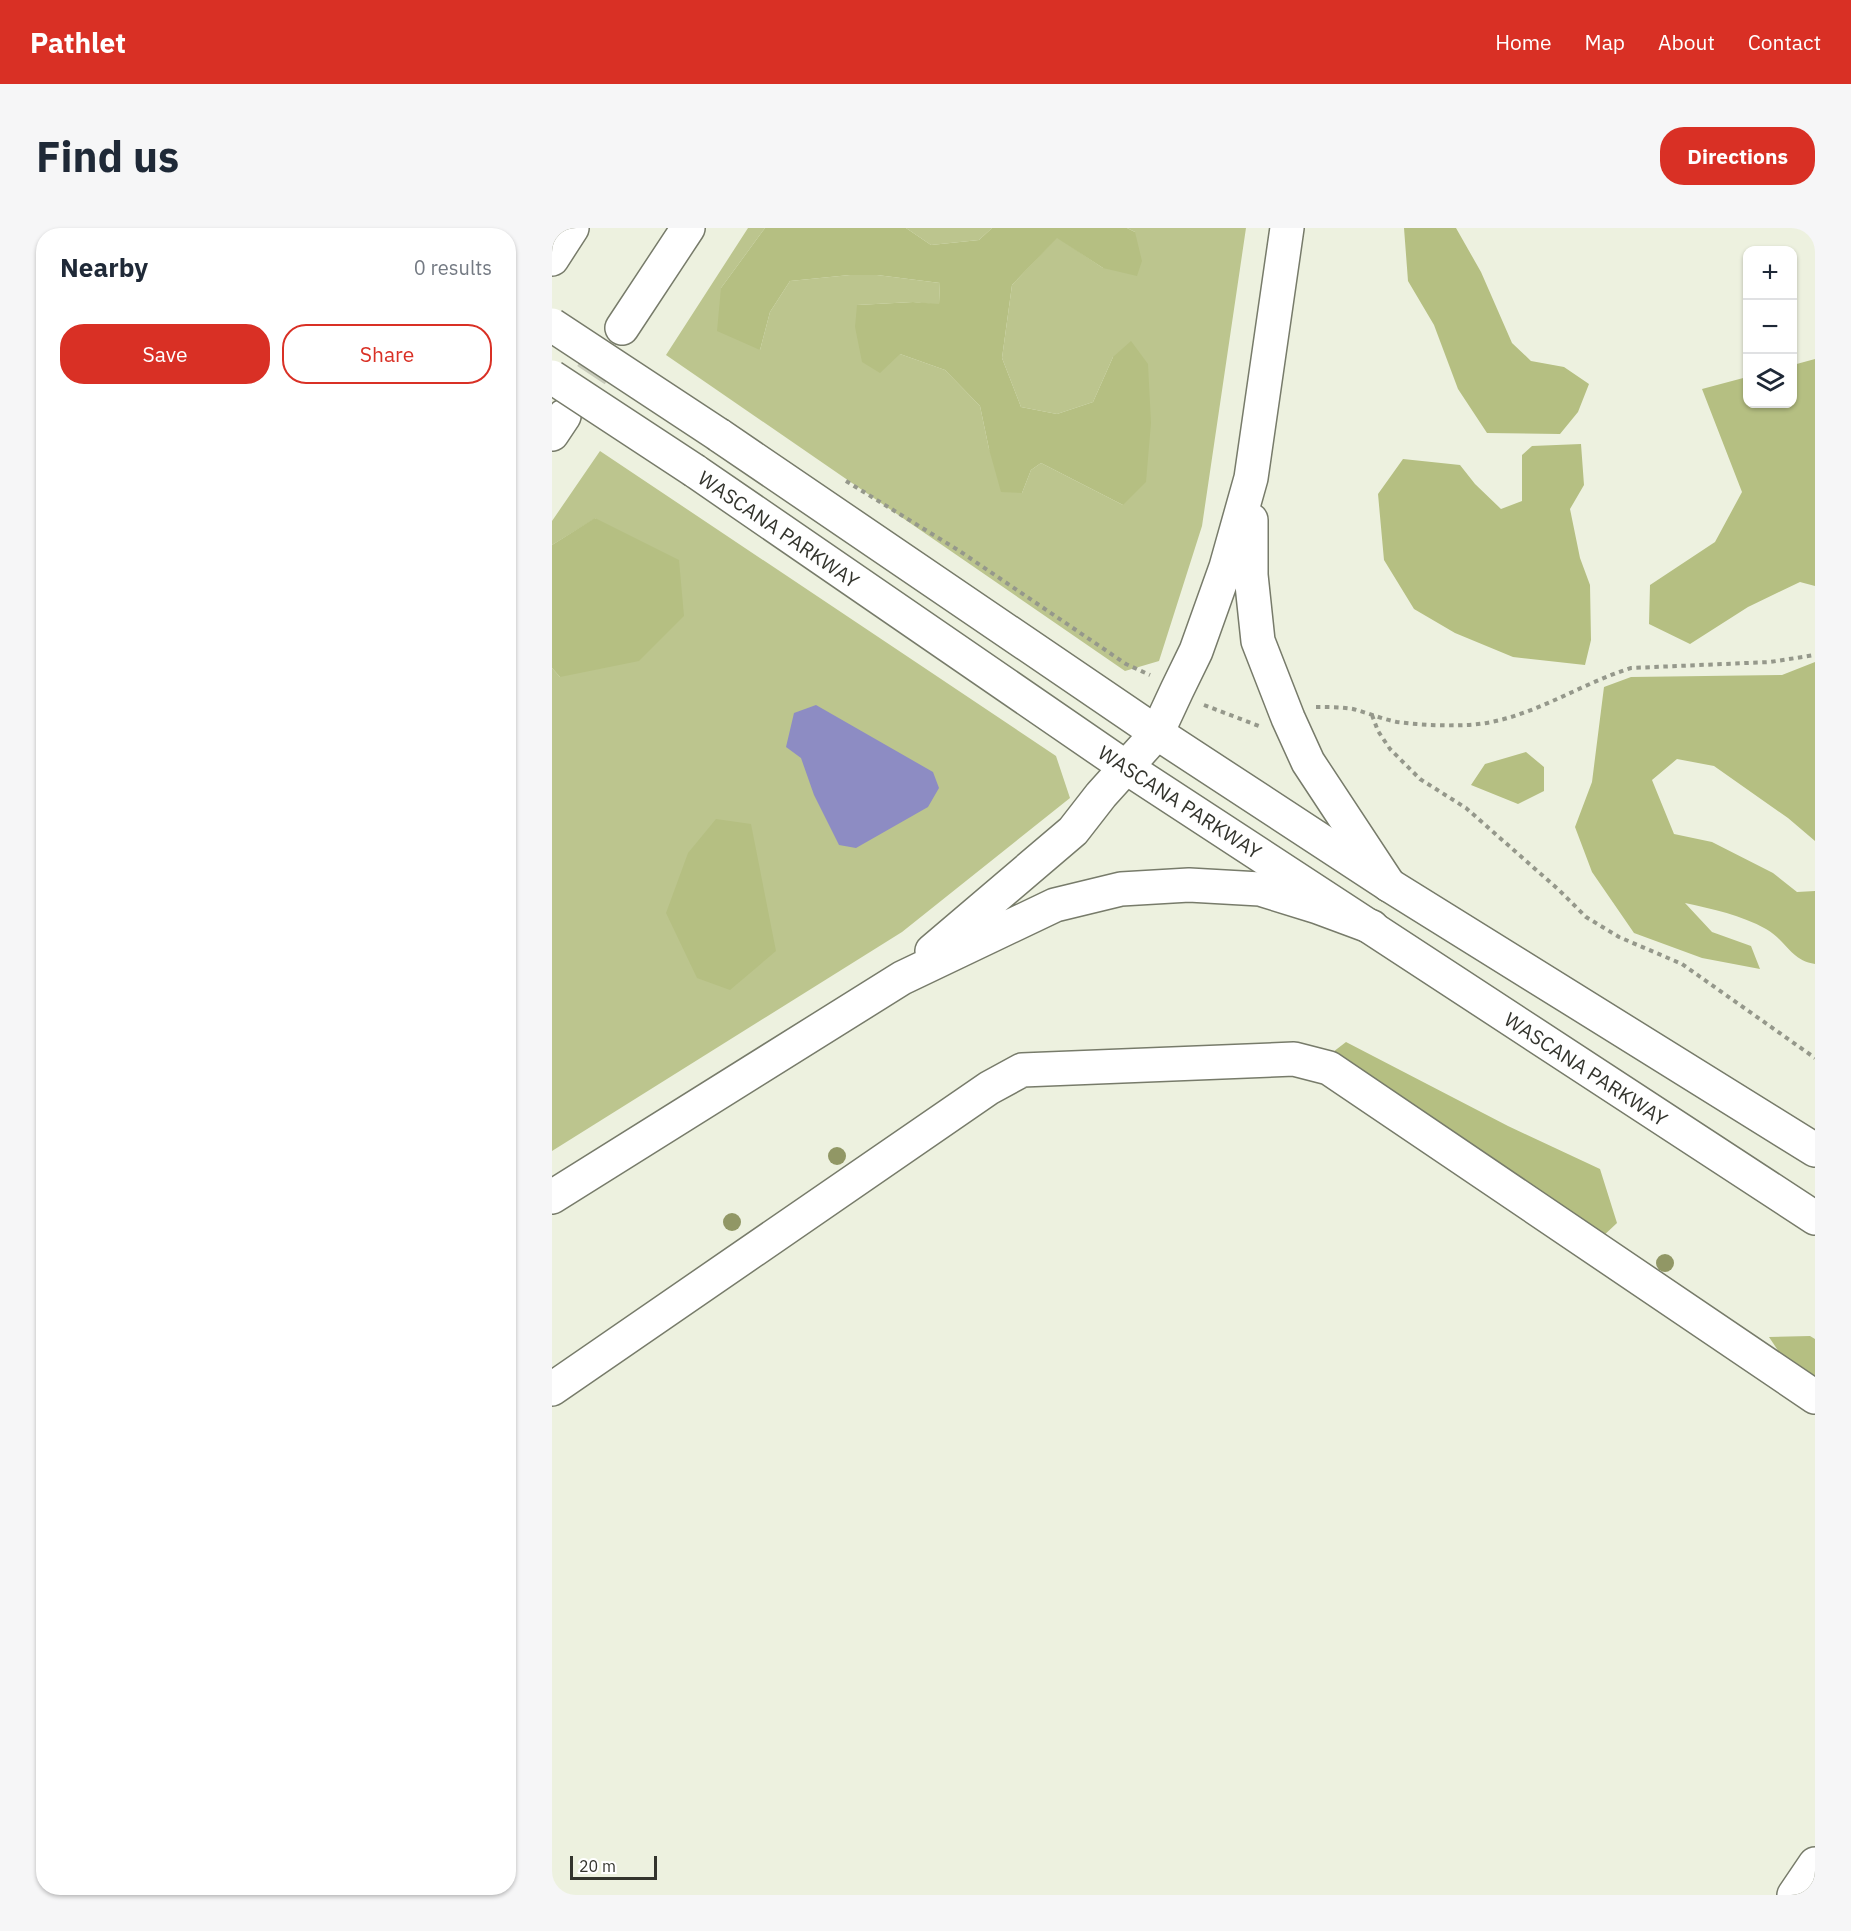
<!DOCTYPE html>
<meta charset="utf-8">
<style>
body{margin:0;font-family:"IBM Plex Sans",sans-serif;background:#f6f6f7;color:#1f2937}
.controls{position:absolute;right:18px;top:18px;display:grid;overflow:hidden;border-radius:12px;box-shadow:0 2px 4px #0004}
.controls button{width:54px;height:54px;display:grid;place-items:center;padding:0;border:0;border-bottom:2px solid #e0e1e3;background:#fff;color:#1f2937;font:30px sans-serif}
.scale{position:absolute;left:18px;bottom:15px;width:87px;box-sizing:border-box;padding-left:6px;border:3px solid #33342d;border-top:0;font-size:16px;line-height:21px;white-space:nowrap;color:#33342d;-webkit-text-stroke:4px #fff;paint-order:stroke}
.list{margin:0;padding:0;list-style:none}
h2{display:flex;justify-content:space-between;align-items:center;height:78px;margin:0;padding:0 24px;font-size:26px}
h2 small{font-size:20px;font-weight:400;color:#747a83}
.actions{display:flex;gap:12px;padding:18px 24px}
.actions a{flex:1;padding:14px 0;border:2px solid #d93025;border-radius:24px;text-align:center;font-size:21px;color:#d93025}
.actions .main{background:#d93025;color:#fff}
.icon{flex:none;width:33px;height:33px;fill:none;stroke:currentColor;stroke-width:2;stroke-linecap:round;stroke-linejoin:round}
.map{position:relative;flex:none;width:1263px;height:1667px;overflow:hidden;border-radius:24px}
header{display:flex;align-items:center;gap:36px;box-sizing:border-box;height:84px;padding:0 30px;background:#d93025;color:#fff}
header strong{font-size:28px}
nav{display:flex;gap:33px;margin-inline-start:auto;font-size:21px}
.intro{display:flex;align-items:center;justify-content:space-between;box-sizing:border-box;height:144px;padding:0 36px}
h1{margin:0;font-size:42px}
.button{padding:15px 27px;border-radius:24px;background:#d93025;color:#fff;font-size:21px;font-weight:700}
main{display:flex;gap:36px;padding:0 36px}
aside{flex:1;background:#fff;border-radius:24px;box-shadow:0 2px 4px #0004}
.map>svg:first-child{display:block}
.green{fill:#bcc58e}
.forest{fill:#b5bf82}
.water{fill:#8d8cc3}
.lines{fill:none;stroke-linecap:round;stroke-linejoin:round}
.highway-tunnel{stroke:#c8cbbb;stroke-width:33;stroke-dasharray:33 16;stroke-linecap:butt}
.minor-casing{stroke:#777b6a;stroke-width:36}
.major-casing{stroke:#777b6a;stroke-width:36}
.highway-casing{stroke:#777b6a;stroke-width:36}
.path{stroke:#95988b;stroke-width:4;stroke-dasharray:4.5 4.5;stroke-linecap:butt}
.minor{stroke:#fff;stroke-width:33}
.major{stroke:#fff;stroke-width:33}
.highway{stroke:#fff;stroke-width:33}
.major-bridge-casing{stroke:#777b6a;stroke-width:36;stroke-linecap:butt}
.major-bridge{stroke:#fff;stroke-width:33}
.tree{fill:#919765}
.labels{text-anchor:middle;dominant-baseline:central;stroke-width:6;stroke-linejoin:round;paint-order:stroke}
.street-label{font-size:20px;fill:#33342d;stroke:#fff}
</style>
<header>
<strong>Pathlet</strong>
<nav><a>Home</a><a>Map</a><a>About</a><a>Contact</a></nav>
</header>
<div class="intro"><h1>Find us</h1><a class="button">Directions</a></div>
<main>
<aside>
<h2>Nearby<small>0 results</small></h2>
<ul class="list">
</ul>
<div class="actions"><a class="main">Save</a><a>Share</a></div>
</aside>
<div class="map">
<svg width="1263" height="1667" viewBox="0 0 1263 1667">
<rect width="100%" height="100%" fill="#edf1df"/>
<!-- green -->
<path class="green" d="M196,0H213L169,60L208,122L218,84L238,53L298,47H325L388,55L387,77L361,74L305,77L348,126L393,142L428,178L437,221L470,265L479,242L489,235L571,277L561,129L541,174L505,186L469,179L450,130L460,57L505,9L551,40L583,4L575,0H694L650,298L607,433L573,443L114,127Z
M354,0H440L427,12L379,17Z
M48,223L504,528L518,570L350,704L0,923V440L8,449L44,290L0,317V293Z"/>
<!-- forest -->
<path class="forest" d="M213,0H354L379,17L427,12L440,0H575L583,4L590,33L585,48L551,40L505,10L460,57L450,130L469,179L505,186L541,174L561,129L579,113L596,136L599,195L594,254L571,277L489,235L479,242L470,265L449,264L437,221L428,178L393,142L348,126L328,145L310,134L303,99L305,77L361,74L387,76L388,55L325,47H298L238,53L218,84L208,122L165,103L169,60Z
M852,0H904L929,44L960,115L979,133L1012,139L1037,156L1026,184L1008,206L935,205L906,161L882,97L856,53Z
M1263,131V358L1248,354L1196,379L1138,416L1097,396L1098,357L1163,314L1190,264L1150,161L1195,149L1196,176H1240L1241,137Z
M1029,216L1032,257L1018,281L1028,330L1038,357L1039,412L1033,437L961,429L903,405L862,381L832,332L826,266L851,231L908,237L923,256L949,281L970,273V227L980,218Z
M43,290L127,332L132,388L87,433L8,449L0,440V317Z
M1263,434V613L1236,590L1162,538L1125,531L1100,552L1122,606L1160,614L1221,645L1245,664L1263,663V736C1238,732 1234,712 1214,701C1189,687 1161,681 1133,675L1160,704L1199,718L1208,741L1150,730L1082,705L1040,644L1023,599L1040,554L1052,459L1079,449L1230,447Z
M974,524L992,539V563L966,576L919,557L933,536Z
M164,591L199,596L224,723L178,762L145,750L114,685L136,625Z
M794,814L956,898L1048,941L1065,995L1049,1010L781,824Z
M1258,1108L1263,1111V1149L1227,1124L1217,1109Z"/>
<!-- water -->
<path class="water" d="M264,477L381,544L387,560L376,579L304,620L287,617L262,567L249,530L234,519L242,485Z"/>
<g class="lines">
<!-- highway-tunnel -->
<path class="highway-tunnel" d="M12,188L70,100"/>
<!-- minor casing -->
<g class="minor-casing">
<g id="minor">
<path d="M605,505L837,657L1263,922"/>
<path id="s1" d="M575,540L1263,990"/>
<path d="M0,1161L437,860L470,842L742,831L777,840L1263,1169"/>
<path d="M1242,1667L1263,1636"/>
</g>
</g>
<!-- major casing -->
<g class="major-casing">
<g id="major">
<path d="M167,207L605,505"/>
<path id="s2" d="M143,243L575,540"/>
</g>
</g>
<!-- highway casing -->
<g class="highway-casing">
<path id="highway" d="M0,31L20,0
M70,100L136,0
M0,206L12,188
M699,292V347L706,413L736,490L756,534L837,657
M380,723L521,603L549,567L605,505L625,462L644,423L674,339L699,250L735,0
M0,969L350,750L503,677L569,661L637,657L708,661L766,679L820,699"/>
</g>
<!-- path -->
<path class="path" d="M294,253L406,322L574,436L598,447
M652,477L707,498
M764,479C776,479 790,479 801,481C816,485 830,491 845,494C868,497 892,498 914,497C973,495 1024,457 1079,440L1218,434L1263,427
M820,487L826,503L838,521L868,551L914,580L1007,662L1034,689L1067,709L1130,736L1263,830"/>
<!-- minor -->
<use href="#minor" class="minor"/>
<!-- major -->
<use href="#major" class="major"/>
<!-- highway -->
<use href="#highway" class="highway"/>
<!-- major-bridge casing -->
<g class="major-bridge-casing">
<path id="major-bridge" d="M0,97L167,207
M0,149L143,243"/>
</g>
<!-- major-bridge -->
<use href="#major-bridge" class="major-bridge"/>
</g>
<!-- trees -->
<g class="tree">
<circle cx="285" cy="928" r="9"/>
<circle cx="180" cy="994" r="9"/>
<circle cx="1113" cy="1035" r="9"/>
</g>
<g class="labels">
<!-- street labels -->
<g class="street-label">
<text stroke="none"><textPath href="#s2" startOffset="102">WASCANA PARKWAY</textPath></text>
<text transform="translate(628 574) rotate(33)">WASCANA PARKWAY</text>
<text stroke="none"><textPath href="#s1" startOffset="549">WASCANA PARKWAY</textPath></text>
</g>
</g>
</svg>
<div class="controls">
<button>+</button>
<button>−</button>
<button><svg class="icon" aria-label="layers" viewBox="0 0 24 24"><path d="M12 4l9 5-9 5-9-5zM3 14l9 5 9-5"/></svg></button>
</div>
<div class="scale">20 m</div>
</div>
</main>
